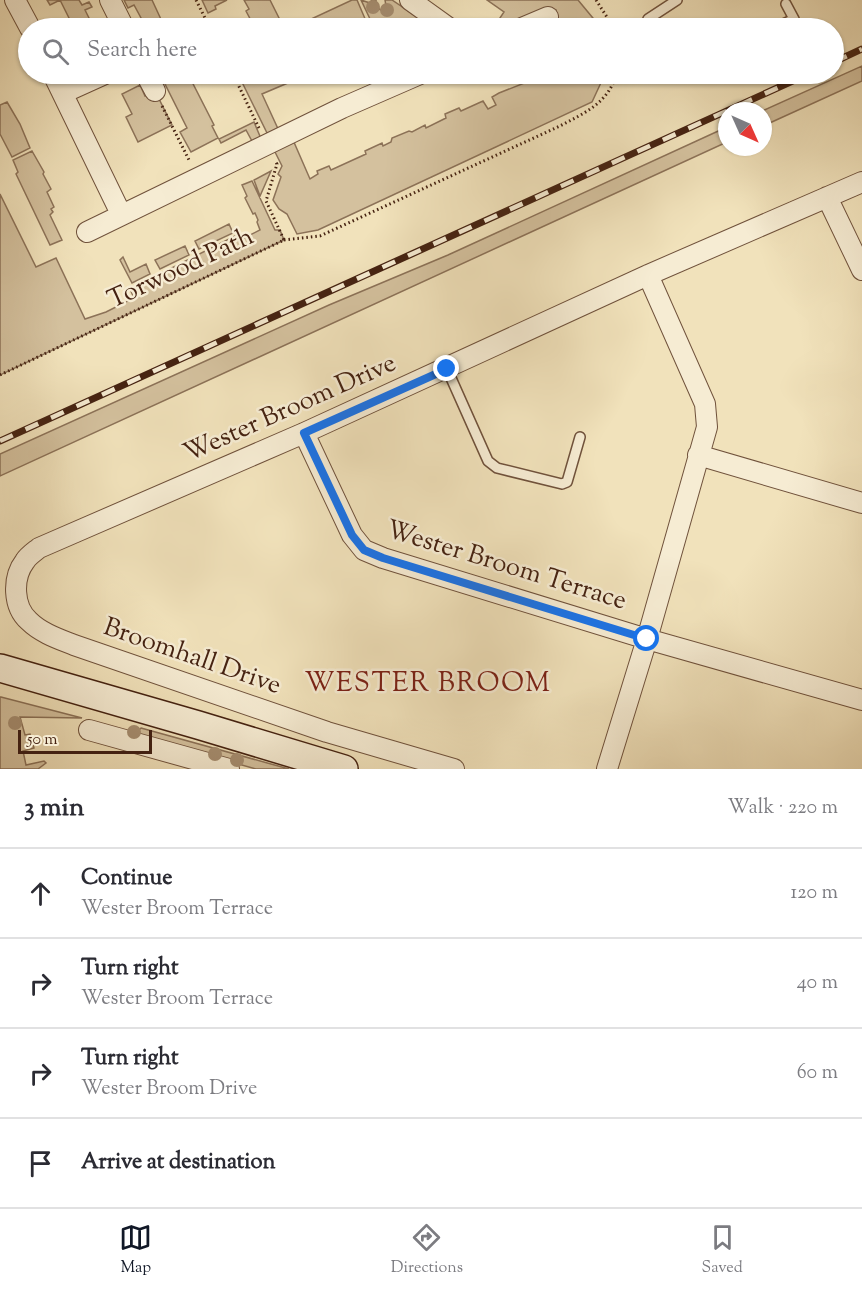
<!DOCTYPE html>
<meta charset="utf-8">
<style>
body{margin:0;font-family:"Sorts Mill Goudy",serif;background:#f7f7f7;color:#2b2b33}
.compass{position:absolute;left:718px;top:102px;width:54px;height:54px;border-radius:50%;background:#fff;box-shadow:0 2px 4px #0004;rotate:135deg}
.scale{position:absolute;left:18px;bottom:15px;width:134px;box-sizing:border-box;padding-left:6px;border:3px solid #452211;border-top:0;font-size:16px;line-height:21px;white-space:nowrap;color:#452211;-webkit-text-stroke:4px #f6ecd3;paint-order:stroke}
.stop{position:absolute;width:18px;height:18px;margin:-14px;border:4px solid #1a73e8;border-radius:50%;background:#fff}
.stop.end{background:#1a73e8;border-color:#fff;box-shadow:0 2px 6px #0008}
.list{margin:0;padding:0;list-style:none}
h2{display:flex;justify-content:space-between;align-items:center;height:78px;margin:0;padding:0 24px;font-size:26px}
h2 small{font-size:20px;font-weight:400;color:#7c7c81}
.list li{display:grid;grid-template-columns:39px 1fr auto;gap:18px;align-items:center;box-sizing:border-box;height:90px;padding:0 24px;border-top:2px solid #e1e1e2}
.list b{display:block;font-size:22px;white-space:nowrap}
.list p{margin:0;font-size:20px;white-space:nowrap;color:#7c7c81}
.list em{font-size:20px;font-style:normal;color:#7c7c81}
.icon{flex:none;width:33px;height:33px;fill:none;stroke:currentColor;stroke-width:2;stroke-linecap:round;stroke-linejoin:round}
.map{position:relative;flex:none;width:862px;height:769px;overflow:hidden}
.search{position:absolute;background:#fff;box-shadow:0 2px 4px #0004;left:18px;right:18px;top:18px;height:66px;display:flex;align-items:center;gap:15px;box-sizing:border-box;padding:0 21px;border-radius:33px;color:#7c7c81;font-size:22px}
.sheet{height:438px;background:#fff}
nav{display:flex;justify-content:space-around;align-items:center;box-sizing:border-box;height:84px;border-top:2px solid #e1e1e2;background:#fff;font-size:16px;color:#7c7c81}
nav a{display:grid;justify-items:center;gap:3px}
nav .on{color:#111827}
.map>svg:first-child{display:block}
.green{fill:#d4c19e;stroke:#8c7258;stroke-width:1.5}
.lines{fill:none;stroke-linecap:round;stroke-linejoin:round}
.lane-casing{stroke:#70523c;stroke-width:12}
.street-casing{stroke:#70523c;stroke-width:22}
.secondary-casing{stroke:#452211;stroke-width:30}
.path{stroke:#452211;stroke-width:3;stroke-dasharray:1.5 3;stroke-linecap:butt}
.lane{stroke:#f6ecd3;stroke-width:9}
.street{stroke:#f6ecd3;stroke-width:20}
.secondary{stroke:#f6ecd3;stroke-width:27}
.rail-casing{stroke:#452211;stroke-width:7}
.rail{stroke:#f6ecd3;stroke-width:4.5;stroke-dasharray:14;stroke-linecap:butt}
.tree{fill:#a68e71}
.route{stroke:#1a73e8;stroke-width:8}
.labels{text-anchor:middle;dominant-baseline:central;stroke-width:5;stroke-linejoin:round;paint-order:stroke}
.street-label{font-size:26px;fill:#452211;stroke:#f6ecd3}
.neighbourhood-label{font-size:27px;letter-spacing:1.5px;fill:#7a1f14;stroke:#f6ecd3}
</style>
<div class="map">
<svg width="862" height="769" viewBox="0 0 862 769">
<rect width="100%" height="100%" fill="#f1e2bb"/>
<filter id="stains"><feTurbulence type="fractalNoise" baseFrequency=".00333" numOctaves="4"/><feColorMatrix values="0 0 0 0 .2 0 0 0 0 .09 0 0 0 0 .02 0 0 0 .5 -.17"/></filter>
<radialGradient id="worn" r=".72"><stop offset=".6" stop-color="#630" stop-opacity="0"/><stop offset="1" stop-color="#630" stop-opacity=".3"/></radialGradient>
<!-- green -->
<path class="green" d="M47,0H79L82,5L89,2L92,7L85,10L92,24L99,21L102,28H74L60,0L50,5Z
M124,0H152L165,28H137L134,22L141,18L134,5L128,8Z
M202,0H227L215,6L216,9L208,13Z
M244,0H270L284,28H255L246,11L249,9Z
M352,0H357L366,21L349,28H287L291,26L292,28Z
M361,0L370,3L372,0H376V7L381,10L386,6L385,0H392L429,25L421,28H354L371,21Z
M487,0H578L597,23L599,28H561L556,10L515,28H495L494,27L504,12Z
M862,66V81L763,126L762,111Z
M167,74H188L214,125L212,126L218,138L191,152L180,132L187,128L165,84L171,81Z
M238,74H309L262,94L279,131L269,137Z
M547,74H605L592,102L318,230L297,234L287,214L279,209L273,200L281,177L278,174L282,166L273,148L293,140L310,179L318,174L317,171L329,166L331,170L366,154L365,151L382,143L383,146L391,142L392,138L409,131L412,132L425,125L426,128L446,118L445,114L459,108L461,111L483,101L488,109L496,105L492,97L499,93Z
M140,85L145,96L155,91L172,125L138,142L126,117L132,114L122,94Z
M7,102L20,124L30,148L12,157L0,134V105Z
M254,122L262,141L253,143L246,130L221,143L219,139Z
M727,127V142L0,476V454L329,305L448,255Z
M32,151L44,172L43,174L51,189L47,192L54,207L51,209L53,212L50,215L62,240L50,245L16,174L18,172L13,160Z
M271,171L260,196L254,180Z
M252,181L275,230H280L284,240L0,375V194L36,267L56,258L85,319L106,312L134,298L130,289L235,236L238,241L260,230L257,222L258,220L255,213L253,214L245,198L247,196L242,185Z
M229,224L233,233L199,249L195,241Z
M185,246L189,255L160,269L155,260Z
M123,257L130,272L146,264L150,274L132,283L120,260Z
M0,697H1L82,718L20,717L25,735L30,734L34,748L23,751L26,765L44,761L46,763L38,769H0Z
M141,728L289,769H256L139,736L137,732Z"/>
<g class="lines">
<!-- lane casing -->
<g class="lane-casing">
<path id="lane" d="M648,19L677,0
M775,28L794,19L786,4
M447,369L488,461L497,468L562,484L567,482L580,437"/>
</g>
<!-- street casing -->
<g class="street-casing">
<path id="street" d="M15,0L30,28
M110,0L124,28
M410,0L449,28
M522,28L548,17
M53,74L121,214
M146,74L155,91
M63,93L105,74
M827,197L862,270
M87,232L342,108L420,74
M304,433L352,535L364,550L383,558L647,639L862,700
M698,455L862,503
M89,730L229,769
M454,769L327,732L74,645C59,639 41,633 29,621C13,607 12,578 25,561C28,556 34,552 39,548L304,433L648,275L862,182
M607,769L647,639L707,427L705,404L648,275"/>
</g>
<!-- secondary casing -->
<g class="secondary-casing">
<path id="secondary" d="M0,668L198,725L344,769"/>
</g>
<!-- path -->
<path class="path" d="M196,0L210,28
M596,0L614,28
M233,74L259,128
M162,106L190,162
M284,240L320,236L560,126C584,113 609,103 616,74
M0,375L284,240L266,201L277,164L275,161"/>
<!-- lane -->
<use href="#lane" class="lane"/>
<!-- street -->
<use href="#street" class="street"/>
<!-- secondary -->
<use href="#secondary" class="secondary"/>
<!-- rail casing -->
<g class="rail-casing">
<path id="rail" d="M834,62L862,49
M0,441L808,74"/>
</g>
<!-- rail -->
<use href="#rail" class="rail"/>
</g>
<!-- trees -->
<g class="tree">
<circle cx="373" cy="7" r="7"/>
<circle cx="387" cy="10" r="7"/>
<circle cx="15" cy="723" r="7"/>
<circle cx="134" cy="732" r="7"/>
<circle cx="215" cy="754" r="7"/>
<circle cx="237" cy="760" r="7"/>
</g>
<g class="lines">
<!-- route -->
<path class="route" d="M447,369L304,433L352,535L364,550L383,558L647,639"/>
</g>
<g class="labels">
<!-- street labels -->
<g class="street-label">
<text transform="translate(181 269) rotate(-25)">Torwood Path</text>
<text transform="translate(290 409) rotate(-24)">Wester Broom Drive</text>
<text transform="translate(506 566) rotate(17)">Wester Broom Terrace</text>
<text transform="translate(192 657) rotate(19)">Broomhall Drive</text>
</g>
<!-- neighbourhood labels -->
<g class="neighbourhood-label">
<text x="428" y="684">WESTER BROOM</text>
</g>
</g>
<rect width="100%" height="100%" filter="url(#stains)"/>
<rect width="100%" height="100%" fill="url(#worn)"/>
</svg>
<svg class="compass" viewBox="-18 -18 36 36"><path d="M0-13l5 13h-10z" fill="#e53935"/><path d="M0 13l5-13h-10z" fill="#7c7c81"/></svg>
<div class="scale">50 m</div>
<div class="stop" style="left:647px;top:639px"></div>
<div class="stop end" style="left:447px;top:369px"></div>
<div class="search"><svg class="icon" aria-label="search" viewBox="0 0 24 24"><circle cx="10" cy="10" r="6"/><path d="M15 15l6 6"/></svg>Search here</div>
</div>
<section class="sheet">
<h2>3 min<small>Walk · 220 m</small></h2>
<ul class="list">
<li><svg class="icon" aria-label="ahead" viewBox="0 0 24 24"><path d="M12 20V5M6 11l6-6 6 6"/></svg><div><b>Continue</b><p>Wester Broom Terrace</p></div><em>120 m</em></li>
<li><svg class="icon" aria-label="right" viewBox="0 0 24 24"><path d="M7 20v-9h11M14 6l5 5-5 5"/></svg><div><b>Turn right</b><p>Wester Broom Terrace</p></div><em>40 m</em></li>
<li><svg class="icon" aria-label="right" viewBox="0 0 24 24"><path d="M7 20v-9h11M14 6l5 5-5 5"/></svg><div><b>Turn right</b><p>Wester Broom Drive</p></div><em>60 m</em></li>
<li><svg class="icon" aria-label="arrive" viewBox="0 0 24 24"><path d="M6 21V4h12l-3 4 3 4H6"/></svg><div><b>Arrive at destination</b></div></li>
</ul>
</section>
<nav>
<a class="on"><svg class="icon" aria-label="map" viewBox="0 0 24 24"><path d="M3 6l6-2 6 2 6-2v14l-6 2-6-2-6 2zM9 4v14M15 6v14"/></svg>Map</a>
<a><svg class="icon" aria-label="directions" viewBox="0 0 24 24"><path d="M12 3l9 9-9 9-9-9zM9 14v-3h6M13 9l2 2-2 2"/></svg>Directions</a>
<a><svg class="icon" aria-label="saved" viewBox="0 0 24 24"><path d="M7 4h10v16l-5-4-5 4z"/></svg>Saved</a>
</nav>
